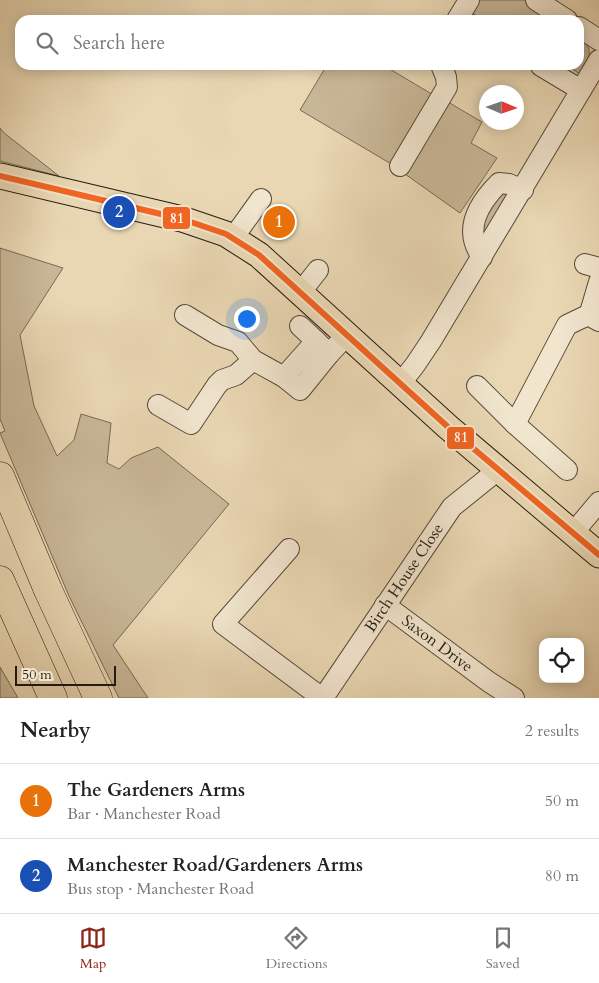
<!DOCTYPE html>
<meta charset="utf-8">
<style>
body{margin:0;font-family:Cardo,serif;background:#f6f6f6;color:#222}
.controls{position:absolute;right:15px;bottom:15px;display:grid;overflow:hidden;border-radius:10px;box-shadow:0 2px 12px #0003}
.controls button{width:45px;height:45px;display:grid;place-items:center;padding:0;border:0;border-bottom:1px solid #e0e0e0;background:#fff;color:#222;font:25px sans-serif}
.compass{position:absolute;left:479px;top:85px;width:45px;height:45px;border-radius:50%;background:#fff;box-shadow:0 2px 12px #0003;rotate:92deg}
.scale{position:absolute;left:15px;bottom:12px;width:101px;box-sizing:border-box;padding-left:5px;border:2px solid #251c11;border-top:0;font-size:14px;line-height:18px;white-space:nowrap;color:#251c11;-webkit-text-stroke:4px #f1e5ce;paint-order:stroke}
.you{position:absolute;left:246px;top:318px;width:18px;height:18px;margin:-12px;border:4px solid #fff;border-radius:50%;background:#1a73e8;box-shadow:0 0 0 8px #1a73e833}
.badge{display:grid;place-items:center;width:32px;height:32px;border-radius:50%;background:#8f2418;color:#fff;font-size:16px;font-weight:700}
.pin{position:absolute;translate:-50% -50%;border:2px solid #fff;box-shadow:0 1px 5px #0006}
.list{margin:0;padding:0;list-style:none}
h2{display:flex;justify-content:space-between;align-items:center;height:65px;margin:0;padding:0 20px;font-size:21px}
h2 small{font-size:16px;font-weight:400;color:#767676}
.list li{display:grid;grid-template-columns:32px 1fr auto;gap:15px;align-items:center;box-sizing:border-box;height:75px;padding:0 20px;border-top:1px solid #e0e0e0}
.list b{display:block;font-size:19px;white-space:nowrap}
.list p{margin:0;font-size:16px;white-space:nowrap;color:#767676}
.list em{font-size:16px;font-style:normal;color:#767676}
.icon{flex:none;width:28px;height:28px;fill:none;stroke:currentColor;stroke-width:2;stroke-linecap:round;stroke-linejoin:round}
.map{position:relative;flex:none;width:599px;height:698px;overflow:hidden}
.search{position:absolute;background:#fff;box-shadow:0 2px 12px #0003;left:15px;right:15px;top:15px;height:55px;display:flex;align-items:center;gap:12px;box-sizing:border-box;padding:0 18px;border-radius:15px;color:#767676;font-size:19px}
.sheet{height:215px;background:#fff}
nav{display:flex;justify-content:space-around;align-items:center;box-sizing:border-box;height:70px;border-top:1px solid #e0e0e0;background:#fff;font-size:14px;color:#767676}
nav a{display:grid;justify-items:center;gap:2px}
nav .on{color:#8f2418}
.map>svg:first-child{display:block}
.green{fill:#c8b797;stroke:#766a54}
.lines{fill:none;stroke-linecap:round;stroke-linejoin:round}
.minor-casing{stroke:#564b3a;stroke-width:22}
.major-casing{stroke:#251c11;stroke-width:27}
.highway-casing{stroke:#251c11;stroke-width:29}
.minor{stroke:#f1e5ce;stroke-width:20}
.major{stroke:#e9d7b3;stroke-width:25}
.highway{stroke:#e9d7b3;stroke-width:28}
.bus-1-casing{stroke:#f1e5ce;stroke-width:10}
.bus-1{stroke:#f26522;stroke-width:6}
.labels{text-anchor:middle;dominant-baseline:central;stroke-width:4.5;stroke-linejoin:round;paint-order:stroke}
.street-label{font-size:16px;fill:#251c11;stroke:#f1e5ce}
.line-badge{stroke:#f1e5ce;stroke-width:2}
.badge-label{font-size:14px;text-anchor:middle;font-weight:bold;fill:#fff}
</style>
<div class="map">
<svg width="599" height="698" viewBox="0 0 599 698">
<rect width="100%" height="100%" fill="#e9d7b3"/>
<filter id="stains"><feTurbulence type="fractalNoise" baseFrequency=".004" numOctaves="4"/><feColorMatrix values="0 0 0 0 .2 0 0 0 0 .09 0 0 0 0 .02 0 0 0 .5 -.17"/></filter>
<radialGradient id="worn" r=".72"><stop offset=".6" stop-color="#630" stop-opacity="0"/><stop offset="1" stop-color="#630" stop-opacity=".3"/></radialGradient>
<!-- green -->
<path class="green" d="M474,0H525L556,20H483L474,14L470,20H462Z
M579,34C594,52 591,54 580,74L566,65H579Z
M327,65H383L435,96L393,165L300,110Z
M448,102L482,122L471,143L497,158L460,213L405,174Z
M0,128L4,133L59,176L0,161Z
M504,189L511,190L483,240L484,209Z
M0,248L63,268L20,335L34,406L57,456L74,440L81,414L111,423L107,463L119,469L131,458L158,447L229,504L113,645L148,698H119L69,596L0,433L5,431L0,419Z
M0,667L18,698H0Z"/>
<g class="lines">
<!-- minor casing -->
<g class="minor-casing">
<g id="minor">
<path d="M536,0L567,20"/>
<path d="M457,20L469,0"/>
<path d="M579,27L599,40"/>
<path d="M541,66L581,90"/>
<path d="M400,166L447,87L446,77L441,65"/>
<path d="M233,238L261,199"/>
<path d="M482,257C463,230 478,204 499,183L509,184L523,190"/>
<path d="M585,264L599,268"/>
<path d="M300,293L318,270"/>
<path d="M185,315L218,335L238,342L253,360"/>
<path d="M589,316L599,282"/>
<path d="M300,326L316,341"/>
<path d="M284,377L300,390L329,354"/>
<path d="M400,384L415,365L431,341L599,60"/>
<path d="M477,386L515,424L567,470"/>
<path d="M158,405L191,424L217,385L222,380L236,375L253,360L284,377L316,341L329,354L347,335"/>
<path d="M515,424L567,325L588,315L599,321"/>
<path d="M573,533L599,502"/>
<path d="M289,549L223,624L322,698"/>
<path id="s1" d="M385,605L489,682L514,698"/>
<path id="s2" d="M323,698L452,507L498,470"/>
</g>
</g>
<!-- major casing -->
<g class="major-casing">
<path id="major" d="M0,176L182,219L226,234L259,255L448,427L599,555"/>
</g>
<!-- highway casing -->
<g class="highway-casing">
<path id="highway" d="M0,476L48,590L98,698
M0,580L53,698"/>
</g>
<!-- minor -->
<use href="#minor" class="minor"/>
<!-- major -->
<use href="#major" class="major"/>
<!-- highway -->
<use href="#highway" class="highway"/>
<!-- bus-1 casing -->
<g class="bus-1-casing">
<path id="bus-1" d="M0,176L182,219L226,234L259,255L448,427L599,555"/>
</g>
<!-- bus-1 -->
<use href="#bus-1" class="bus-1"/>
</g>
<g class="labels">
<!-- street labels -->
<g class="street-label">
<text stroke="none"><textPath href="#s2" startOffset="145">Birch House Close</textPath></text>
<text stroke="none"><textPath href="#s1" startOffset="65">Saxon Drive</textPath></text>
</g>
</g>
<g class="line-badge">
<rect x="162" y="206" width="29" height="24" rx="5" fill="#f26522"/>
<rect x="446" y="426" width="29" height="24" rx="5" fill="#f26522"/>
</g>
<g class="badge-label">
<text x="177" y="223">81</text>
<text x="461" y="442">81</text>
</g>
<rect width="100%" height="100%" filter="url(#stains)"/>
<rect width="100%" height="100%" fill="url(#worn)"/>
</svg>
<div class="controls">
<button><svg class="icon" aria-label="locate" viewBox="0 0 24 24"><circle cx="12" cy="12" r="6"/><path d="M12 2v4M12 18v4M2 12h4M18 12h4"/></svg></button>
</div>
<svg class="compass" viewBox="-18 -18 36 36"><path d="M0-13l5 13h-10z" fill="#e53935"/><path d="M0 13l5-13h-10z" fill="#767676"/></svg>
<div class="scale">50 m</div>
<div class="you"></div>
<div class="pin badge" style="left:279px;top:222px;background:#e8710a">1</div>
<div class="pin badge" style="left:119px;top:212px;background:#1a4fb4">2</div>
<div class="search"><svg class="icon" aria-label="search" viewBox="0 0 24 24"><circle cx="10" cy="10" r="6"/><path d="M15 15l6 6"/></svg>Search here</div>
</div>
<section class="sheet">
<h2>Nearby<small>2 results</small></h2>
<ul class="list">
<li><span class="badge" style="background:#e8710a">1</span><div><b>The Gardeners Arms</b><p>Bar · Manchester Road</p></div><em>50 m</em></li>
<li><span class="badge" style="background:#1a4fb4">2</span><div><b>Manchester Road/Gardeners Arms</b><p>Bus stop · Manchester Road</p></div><em>80 m</em></li>
</ul>
</section>
<nav>
<a class="on"><svg class="icon" aria-label="map" viewBox="0 0 24 24"><path d="M3 6l6-2 6 2 6-2v14l-6 2-6-2-6 2zM9 4v14M15 6v14"/></svg>Map</a>
<a><svg class="icon" aria-label="directions" viewBox="0 0 24 24"><path d="M12 3l9 9-9 9-9-9zM9 14v-3h6M13 9l2 2-2 2"/></svg>Directions</a>
<a><svg class="icon" aria-label="saved" viewBox="0 0 24 24"><path d="M7 4h10v16l-5-4-5 4z"/></svg>Saved</a>
</nav>
